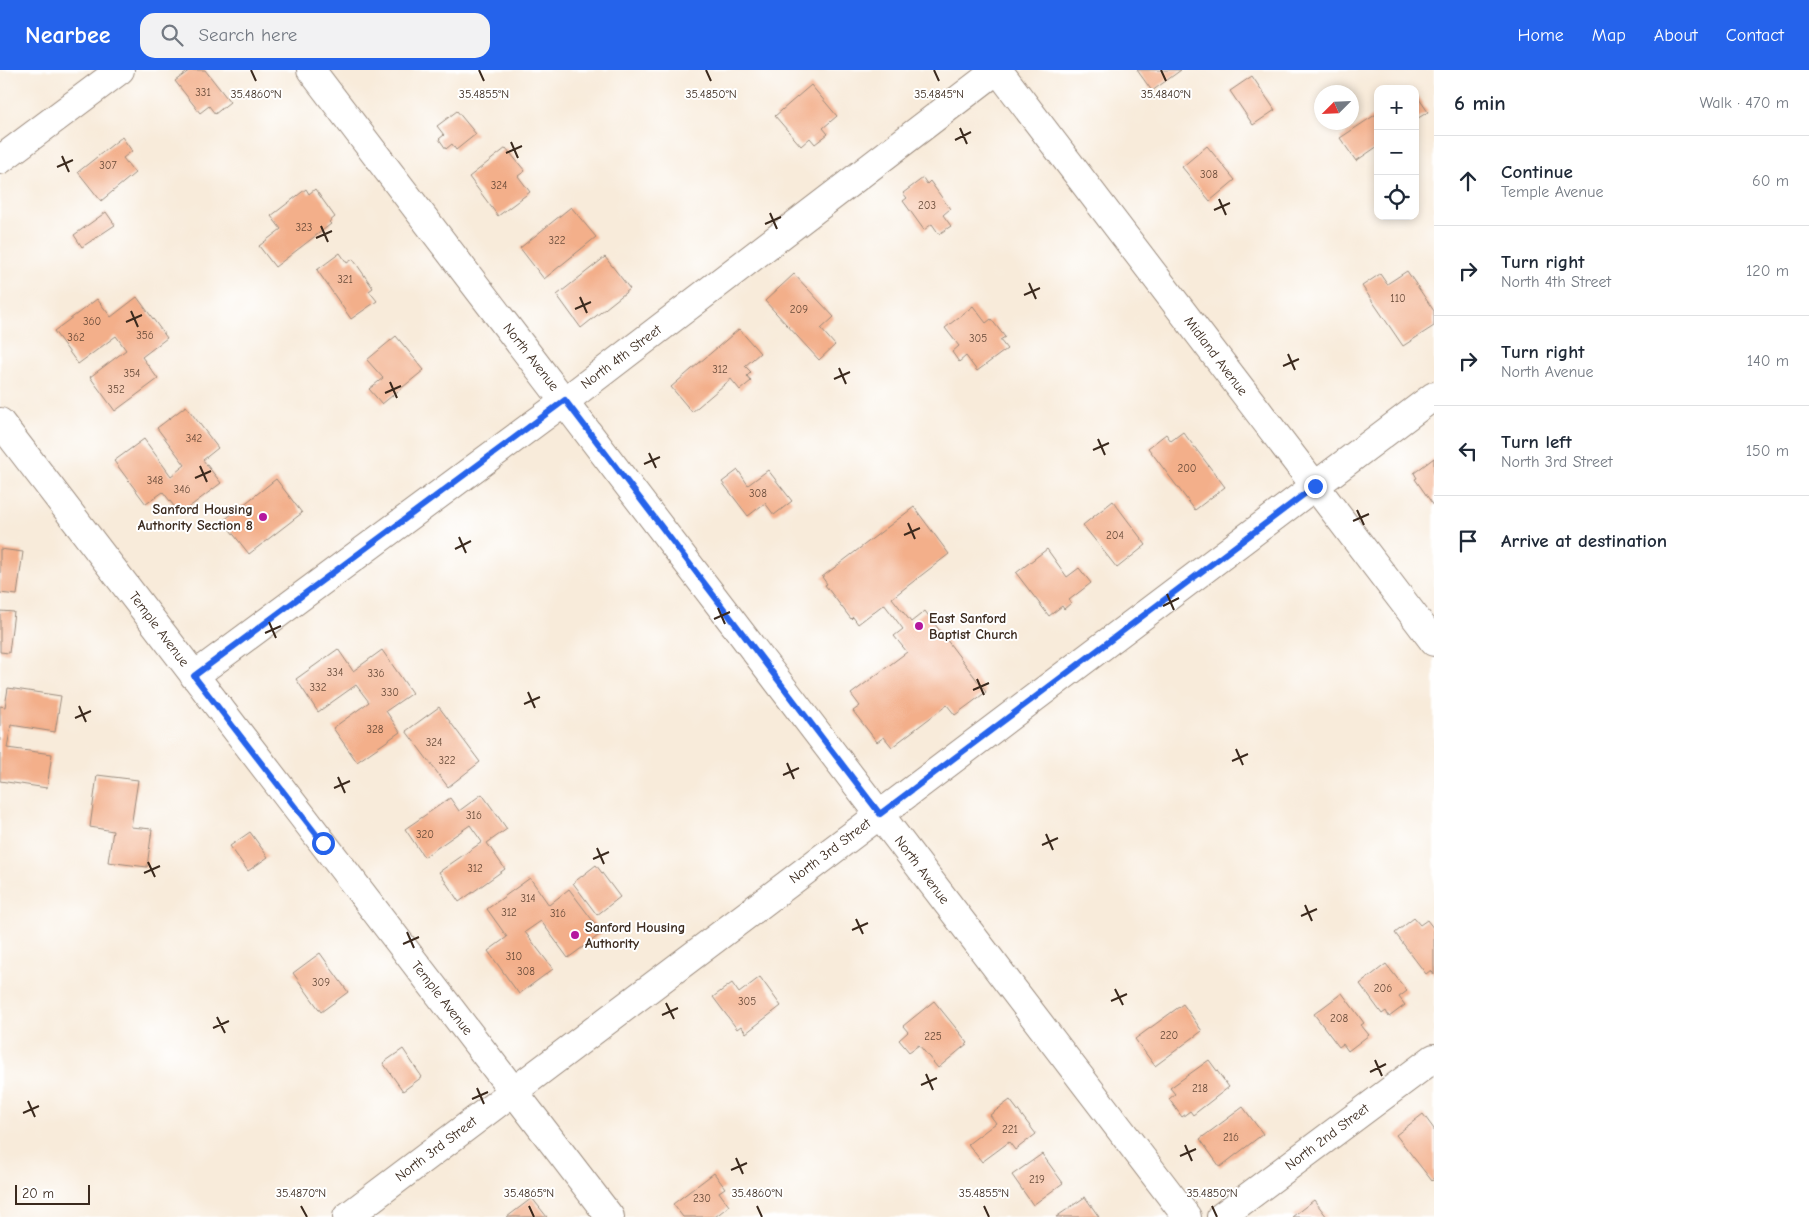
<!DOCTYPE html>
<meta charset="utf-8">
<style>
body{margin:0;font-family:"Comic Neue",sans-serif;background:#f2f2f3;color:#1f2937}
.controls{position:absolute;right:15px;top:15px;display:grid;overflow:hidden;border-radius:10px;box-shadow:0 2px 8px #0003}
.controls button{width:45px;height:45px;display:grid;place-items:center;padding:0;border:0;border-bottom:1px solid #e0e1e3;background:#fff;color:#1f2937;font:25px sans-serif}
.compass{position:absolute;left:1314px;top:15px;width:45px;height:45px;border-radius:50%;background:#fff;box-shadow:0 2px 8px #0003;rotate:246deg}
.scale{position:absolute;left:15px;bottom:12px;width:75px;box-sizing:border-box;padding-left:5px;border:2px solid #3b2a1e;border-top:0;font-size:14px;line-height:18px;white-space:nowrap;color:#3b2a1e;-webkit-text-stroke:4px #fff;paint-order:stroke}
.stop{position:absolute;width:15px;height:15px;margin:-11px;border:4px solid #2563eb;border-radius:50%;background:#fff}
.stop.end{background:#2563eb;border-color:#fff;box-shadow:0 1px 5px #0008}
.list{margin:0;padding:0;list-style:none}
h2{display:flex;justify-content:space-between;align-items:center;height:65px;margin:0;padding:0 20px;font-size:21px}
h2 small{font-size:16px;font-weight:400;color:#747a83}
.list li{display:grid;grid-template-columns:32px 1fr auto;gap:15px;align-items:center;box-sizing:border-box;height:90px;padding:0 20px;border-top:1px solid #e0e1e3}
.list b{display:block;font-size:19px;white-space:nowrap}
.list p{margin:0;font-size:16px;white-space:nowrap;color:#747a83}
.list em{font-size:16px;font-style:normal;color:#747a83}
.icon{flex:none;width:28px;height:28px;fill:none;stroke:currentColor;stroke-width:2;stroke-linecap:round;stroke-linejoin:round}
.map{position:relative;flex:none;width:1434px;height:1147px;overflow:hidden}
header{display:flex;align-items:center;gap:30px;box-sizing:border-box;height:70px;padding:0 25px;background:#2563eb;color:#fff}
header strong{font-size:24px}
nav{display:flex;gap:28px;margin-inline-start:auto;font-size:18px}
.search{width:350px;height:45px;background:#f2f2f3;display:flex;align-items:center;gap:12px;box-sizing:border-box;padding:0 18px;border-radius:15px;color:#747a83;font-size:19px}
main{display:flex}
aside{flex:1;background:#fff}
.map>svg:first-child{display:block}
.building{fill:#f3af8a}
.lines{fill:none;stroke-linecap:round;stroke-linejoin:round}
.minor-casing{stroke:#9a8a7c;stroke-width:30}
.minor{stroke:#fff;stroke-width:28}
.route{stroke:#2563eb;stroke-width:6}
.ticks{fill:none;stroke:#3b2a1e;stroke-width:2}
.poi-dot{fill:#b5179e;stroke:#fff;stroke-width:2}
.labels{text-anchor:middle;dominant-baseline:central;stroke-width:4;stroke-linejoin:round;paint-order:stroke}
.number-label{font-size:11px;fill:#694b39}
.street-label{font-size:14px;fill:#3b2a1e;stroke:#fff}
.poi-label{font-size:14px;font-weight:bold;fill:#3b2a1e;stroke:#fff;text-anchor:start}
.ticks-label{font-size:12px;text-anchor:middle;fill:#3b2a1e;stroke:#fff;stroke-width:4;stroke-linejoin:round;paint-order:stroke}
</style>
<header>
<strong>Nearbee</strong>
<div class="search"><svg class="icon" aria-label="search" viewBox="0 0 24 24"><circle cx="10" cy="10" r="6"/><path d="M15 15l6 6"/></svg>Search here</div>
<nav><a>Home</a><a>Map</a><a>About</a><a>Contact</a></nav>
</header>
<main>
<div class="map">
<svg width="1434" height="1147" viewBox="0 0 1434 1147">
<rect width="100%" height="100%" fill="#fff"/>
<filter id="ink" filterUnits="userSpaceOnUse"><feTurbulence type="fractalNoise" baseFrequency=".02" numOctaves="2"/><feDisplacementMap in="SourceGraphic" scale="10" xChannelSelector="R" yChannelSelector="G"/><feConvolveMatrix kernelMatrix="1 2 1 2 8 2 1 2 1" color-interpolation-filters="sRGB"/></filter>
<filter id="wash" filterUnits="userSpaceOnUse"><feTurbulence type="fractalNoise" baseFrequency=".0096" numOctaves="4" result="noise"/><feDisplacementMap in="SourceGraphic" scale="20" xChannelSelector="R" yChannelSelector="G"/><feGaussianBlur stdDeviation="1.12" result="paint"/><feColorMatrix in="noise" values="0 0 0 0 0 0 0 0 0 0 0 0 0 0 0 0 0 1.4 0 .05"/><feComposite in="paint" operator="in"/></filter>
<g filter="url(#wash)">
<rect width="100%" height="100%" fill="#f8ebda"/>
<g id="blocks">
<!-- building -->
<path class="building" d="M190,0H205L230,32L215,44L209,36L200,43L175,11Z
M1137,0H1181L1152,21Z
M1252,6L1275,40L1253,55L1230,21Z
M811,15L837,46L823,58L828,64L815,74L810,68L801,76L775,46Z
M1415,23L1428,42L1415,50Z
M457,41L476,64L456,80L452,74L446,79L439,69L444,65L437,56Z
M1378,43V76L1356,91L1340,68Z
M122,67L132,81L123,88L135,103L101,131L78,102Z
M1207,76L1235,110L1210,131L1182,97Z
M506,78L525,101L518,106L530,122L498,146L469,107Z
M923,108L927,114L930,111L950,139L943,145L951,156L939,164L932,154L924,160L903,131L907,128L903,123Z
M306,119L309,124L315,119L335,147L329,152L331,154L275,197L259,176L281,159L271,146Z
M571,137L596,167L544,209L520,178Z
M106,142L115,155L82,177L74,165Z
M340,183L347,193L353,189L373,218L369,221L377,231L351,249L317,200Z
M605,187L630,219L581,258L557,225Z
M1407,201L1434,241V256L1403,276L1362,216L1380,204L1387,214Z
M794,204L834,247L821,259L835,275L819,290L765,231Z
M137,227L167,268L142,287L158,309L115,341L90,307L126,280L116,266L78,294L54,261L97,229L111,247Z
M973,236L986,253L991,249L1005,267L1000,270L1007,279L977,301L966,286L959,292L952,282L959,276L945,258Z
M739,259L760,283L745,296L751,302L747,306L751,311L740,320L731,309L692,342L671,317Z
M396,266L424,300L382,334L369,319L383,308L367,290Z
M186,336L218,378L203,390L221,413L180,444L163,422L146,434L114,391L144,369L171,406L185,395L157,358Z
M1183,362L1225,417L1195,440L1148,378L1166,364L1171,371Z
M1434,388V436L1415,409L1417,408L1414,403Z
M738,400L748,415L768,400L792,431L774,445L765,433L748,446L722,412Z
M276,409L302,443L249,484L223,451Z
M1113,431L1146,475L1117,498L1083,455Z
M914,437L949,484L892,528L911,552L925,541L986,622L955,645L947,635L892,677L884,667L877,672L853,641L860,636L851,624L907,582L894,566L903,559L884,534L858,554L853,547L851,549L825,515L827,514L822,507Z
M0,479L23,482L17,525L0,523Z
M1047,479L1067,507L1079,498L1091,513L1069,530L1071,533L1064,539L1062,536L1049,546L1016,503Z
M0,541L14,542L9,583L0,582Z
M338,579L353,601L382,580L412,623L386,641L400,662L357,692L333,658L369,632L356,615L318,642L296,609Z
M8,618L61,626L55,662L11,655L7,678L52,684L47,718L0,711V636L5,637Z
M439,637L480,692L448,717L406,661Z
M97,705L138,710L131,757L152,759L147,797L108,792L113,761L90,757Z
M482,724L507,759L487,773L505,799L459,832L439,802L482,772L470,755L424,787L405,759L450,728L459,741Z
M250,762L268,787L248,801L230,776Z
M596,795L620,827L597,845L573,813Z
M530,808L549,835L569,819L602,863L568,888L541,851L525,862L553,899L519,924L488,881L507,867L487,839Z
M1414,848L1420,855L1427,850L1434,859V905L1431,900L1426,904L1395,863Z
M320,883L348,922L321,942L293,903Z
M1386,894L1407,921L1399,927L1405,935L1389,947L1386,941L1382,944L1360,914Z
M760,907L781,936L746,963L741,956L737,959L713,927L732,913L739,923Z
M1342,923L1364,953L1361,955L1369,965L1348,981L1343,974L1339,977L1314,944Z
M934,931L968,973L938,998L919,975L909,982L899,970L908,962L903,956Z
M1183,934L1202,961L1155,996L1135,969Z
M403,979L422,1007L403,1021L383,993Z
M1209,990L1229,1017L1193,1045L1190,1041L1182,1047L1169,1029L1175,1024L1170,1018Z
M1010,1030L1036,1064L1015,1080L1009,1072L982,1092L968,1074L996,1053L990,1045Z
M1243,1037L1263,1064L1220,1097L1200,1069Z
M1423,1044L1434,1059V1109L1432,1111L1396,1065Z
M1042,1084L1063,1113L1033,1135L1012,1105Z
M714,1103L725,1118L719,1122L729,1136L715,1147H683L673,1134Z
M1085,1127L1099,1147H1056Z
M532,1128L547,1147H507Z
M1314,1130L1327,1147H1292Z"/>
</g>
</g>
<g filter="url(#ink)">
<use href="#blocks" fill-opacity="0" stroke="#9a8a7c" stroke-width="1"/>
<g class="lines">
<!-- minor casing -->
<g class="minor-casing">
<path id="minor" d="M311,0L1187,1147
M998,0L1434,572
M0,90L120,0
M0,352L610,1147
M194,606L565,331L997,0
M347,1147L1434,326
M1221,1147L1434,988"/>
</g>
<!-- minor -->
<use href="#minor" class="minor"/>
</g>
</g>
<g class="lines" filter="url(#ink)">
<!-- route -->
<path class="route" d="M323,773L194,606L565,330L880,744L1315,416"/>
</g>
<!-- ticks -->
<path class="ticks" d="M251,0L256,11M479,0L484,11M706,0L711,11M934,0L939,11M1161,0L1166,11M960,58L967,74M955,70L971,62M511,72L518,88M506,83L522,76M62,86L69,102M57,97L73,90M1219,129L1226,145M1214,140L1230,133M770,143L777,159M765,154L781,147M321,156L328,172M316,168L332,161M1029,213L1036,229M1024,225L1040,218M580,227L587,243M575,239L591,232M131,241L138,257M126,252L142,245M1288,284L1295,300M1283,296L1299,289M839,298L846,314M834,309L850,302M390,312L397,328M385,323L401,316M1098,369L1105,385M1093,380L1109,373M649,383L656,398M644,394L660,387M200,396L207,412M195,408L211,401M1357,440L1364,455M1353,451L1369,444M908,453L915,469M904,465L920,458M459,467L466,483M455,479L471,471M1167,524L1174,540M1163,536L1179,528M718,538L725,554M714,549L730,542M269,552L276,568M265,563L281,556M977,609L984,625M973,620L989,613M528,622L535,638M524,634L540,627M79,636L86,652M75,648L91,641M1236,679L1243,695M1232,691L1248,684M787,693L794,709M783,705L799,698M338,707L345,723M334,718L350,711M1046,764L1053,780M1042,775L1058,768M597,778L604,794M593,789L609,782M148,792L155,807M144,803L160,796M1305,835L1312,851M1301,846L1317,839M856,849L863,864M852,860L868,853M407,862L414,878M403,874L419,867M1115,919L1123,935M1111,931L1127,924M666,933L674,949M662,945L678,938M217,947L225,963M213,958L229,951M1375,990L1382,1006M1370,1002L1386,994M926,1004L933,1020M921,1015L937,1008M477,1018L484,1034M472,1029L488,1022M28,1031L35,1047M23,1043L39,1036M1185,1075L1192,1091M1180,1086L1196,1079M736,1088L743,1104M731,1100L747,1093M301,1136L307,1147M529,1136L534,1147M757,1136L762,1147M984,1136L989,1147M1212,1136L1217,1147"/>
<!-- markers -->
<g class="poi-dot">
<circle cx="263" cy="447" r="5"/>
<circle cx="919" cy="556" r="5"/>
<circle cx="575" cy="865" r="5"/>
</g>
<g class="labels">
<!-- number labels -->
<g class="number-label">
<text x="203" y="22">331</text>
<text x="108" y="95">307</text>
<text x="1209" y="104">308</text>
<text x="499" y="115">324</text>
<text x="927" y="135">203</text>
<text x="304" y="157">323</text>
<text x="557" y="170">322</text>
<text x="345" y="209">321</text>
<text x="1398" y="228">110</text>
<text x="799" y="239">209</text>
<text x="92" y="251">360</text>
<text x="145" y="265">356</text>
<text x="76" y="267">362</text>
<text x="978" y="268">305</text>
<text x="720" y="299">312</text>
<text x="132" y="303">354</text>
<text x="116" y="319">352</text>
<text x="194" y="368">342</text>
<text x="1187" y="398">200</text>
<text x="155" y="410">348</text>
<text x="182" y="419">346</text>
<text x="758" y="423">308</text>
<text x="1115" y="465">204</text>
<text x="335" y="602">334</text>
<text x="376" y="603">336</text>
<text x="318" y="617">332</text>
<text x="390" y="622">330</text>
<text x="375" y="659">328</text>
<text x="434" y="672">324</text>
<text x="447" y="690">322</text>
<text x="474" y="745">316</text>
<text x="425" y="764">320</text>
<text x="475" y="798">312</text>
<text x="528" y="828">314</text>
<text x="509" y="842">312</text>
<text x="558" y="843">316</text>
<text x="514" y="886">310</text>
<text x="526" y="901">308</text>
<text x="321" y="912">309</text>
<text x="1383" y="918">206</text>
<text x="747" y="931">305</text>
<text x="1339" y="948">208</text>
<text x="1169" y="965">220</text>
<text x="933" y="966">225</text>
<text x="1200" y="1018">218</text>
<text x="1010" y="1059">221</text>
<text x="1231" y="1067">216</text>
<text x="1037" y="1109">219</text>
<text x="702" y="1128">230</text>
</g>
<!-- street labels -->
<g class="street-label">
<text transform="translate(1216 286) rotate(53)">Midland Avenue</text>
<text transform="translate(531 287) rotate(52)">North Avenue</text>
<text transform="translate(621 287) rotate(-37)">North 4th Street</text>
<text transform="translate(159 559) rotate(53)">Temple Avenue</text>
<text transform="translate(830 781) rotate(-37)">North 3rd Street</text>
<text transform="translate(922 800) rotate(53)">North Avenue</text>
<text transform="translate(442 928) rotate(52)">Temple Avenue</text>
<text transform="translate(1327 1067) rotate(-37)">North 2nd Street</text>
<text transform="translate(436 1079) rotate(-37)">North 3rd Street</text>
</g>
<!-- poi labels -->
<g class="poi-label">
<text x="253" y="439" text-anchor="end">Sanford Housing<tspan x="253" dy="16">Authority Section 8</tspan></text>
<text x="929" y="548">East Sanford<tspan x="929" dy="16">Baptist Church</tspan></text>
<text x="585" y="857">Sanford Housing<tspan x="585" dy="16">Authority</tspan></text>
</g>
</g>
<g class="ticks-label">
<text x="1166" y="28">35.4840°N</text>
<text x="256" y="28">35.4860°N</text>
<text x="484" y="28">35.4855°N</text>
<text x="711" y="28">35.4850°N</text>
<text x="939" y="28">35.4845°N</text>
<text x="301" y="1127">35.4870°N</text>
<text x="529" y="1127">35.4865°N</text>
<text x="757" y="1127">35.4860°N</text>
<text x="984" y="1127">35.4855°N</text>
<text x="1212" y="1127">35.4850°N</text>
</g>
</svg>
<div class="controls">
<button>+</button>
<button>−</button>
<button><svg class="icon" aria-label="locate" viewBox="0 0 24 24"><circle cx="12" cy="12" r="6"/><path d="M12 2v4M12 18v4M2 12h4M18 12h4"/></svg></button>
</div>
<svg class="compass" viewBox="-18 -18 36 36"><path d="M0-13l5 13h-10z" fill="#e53935"/><path d="M0 13l5-13h-10z" fill="#747a83"/></svg>
<div class="scale">20 m</div>
<div class="stop" style="left:323px;top:773px"></div>
<div class="stop end" style="left:1315px;top:416px"></div>
</div>
<aside>
<h2>6 min<small>Walk · 470 m</small></h2>
<ul class="list">
<li><svg class="icon" aria-label="ahead" viewBox="0 0 24 24"><path d="M12 20V5M6 11l6-6 6 6"/></svg><div><b>Continue</b><p>Temple Avenue</p></div><em>60 m</em></li>
<li><svg class="icon" aria-label="right" viewBox="0 0 24 24"><path d="M7 20v-9h11M14 6l5 5-5 5"/></svg><div><b>Turn right</b><p>North 4th Street</p></div><em>120 m</em></li>
<li><svg class="icon" aria-label="right" viewBox="0 0 24 24"><path d="M7 20v-9h11M14 6l5 5-5 5"/></svg><div><b>Turn right</b><p>North Avenue</p></div><em>140 m</em></li>
<li><svg class="icon" aria-label="left" viewBox="0 0 24 24"><path d="M17 20v-9H6M10 6l-5 5 5 5"/></svg><div><b>Turn left</b><p>North 3rd Street</p></div><em>150 m</em></li>
<li><svg class="icon" aria-label="arrive" viewBox="0 0 24 24"><path d="M6 21V4h12l-3 4 3 4H6"/></svg><div><b>Arrive at destination</b></div></li>
</ul>
</aside>
</main>
